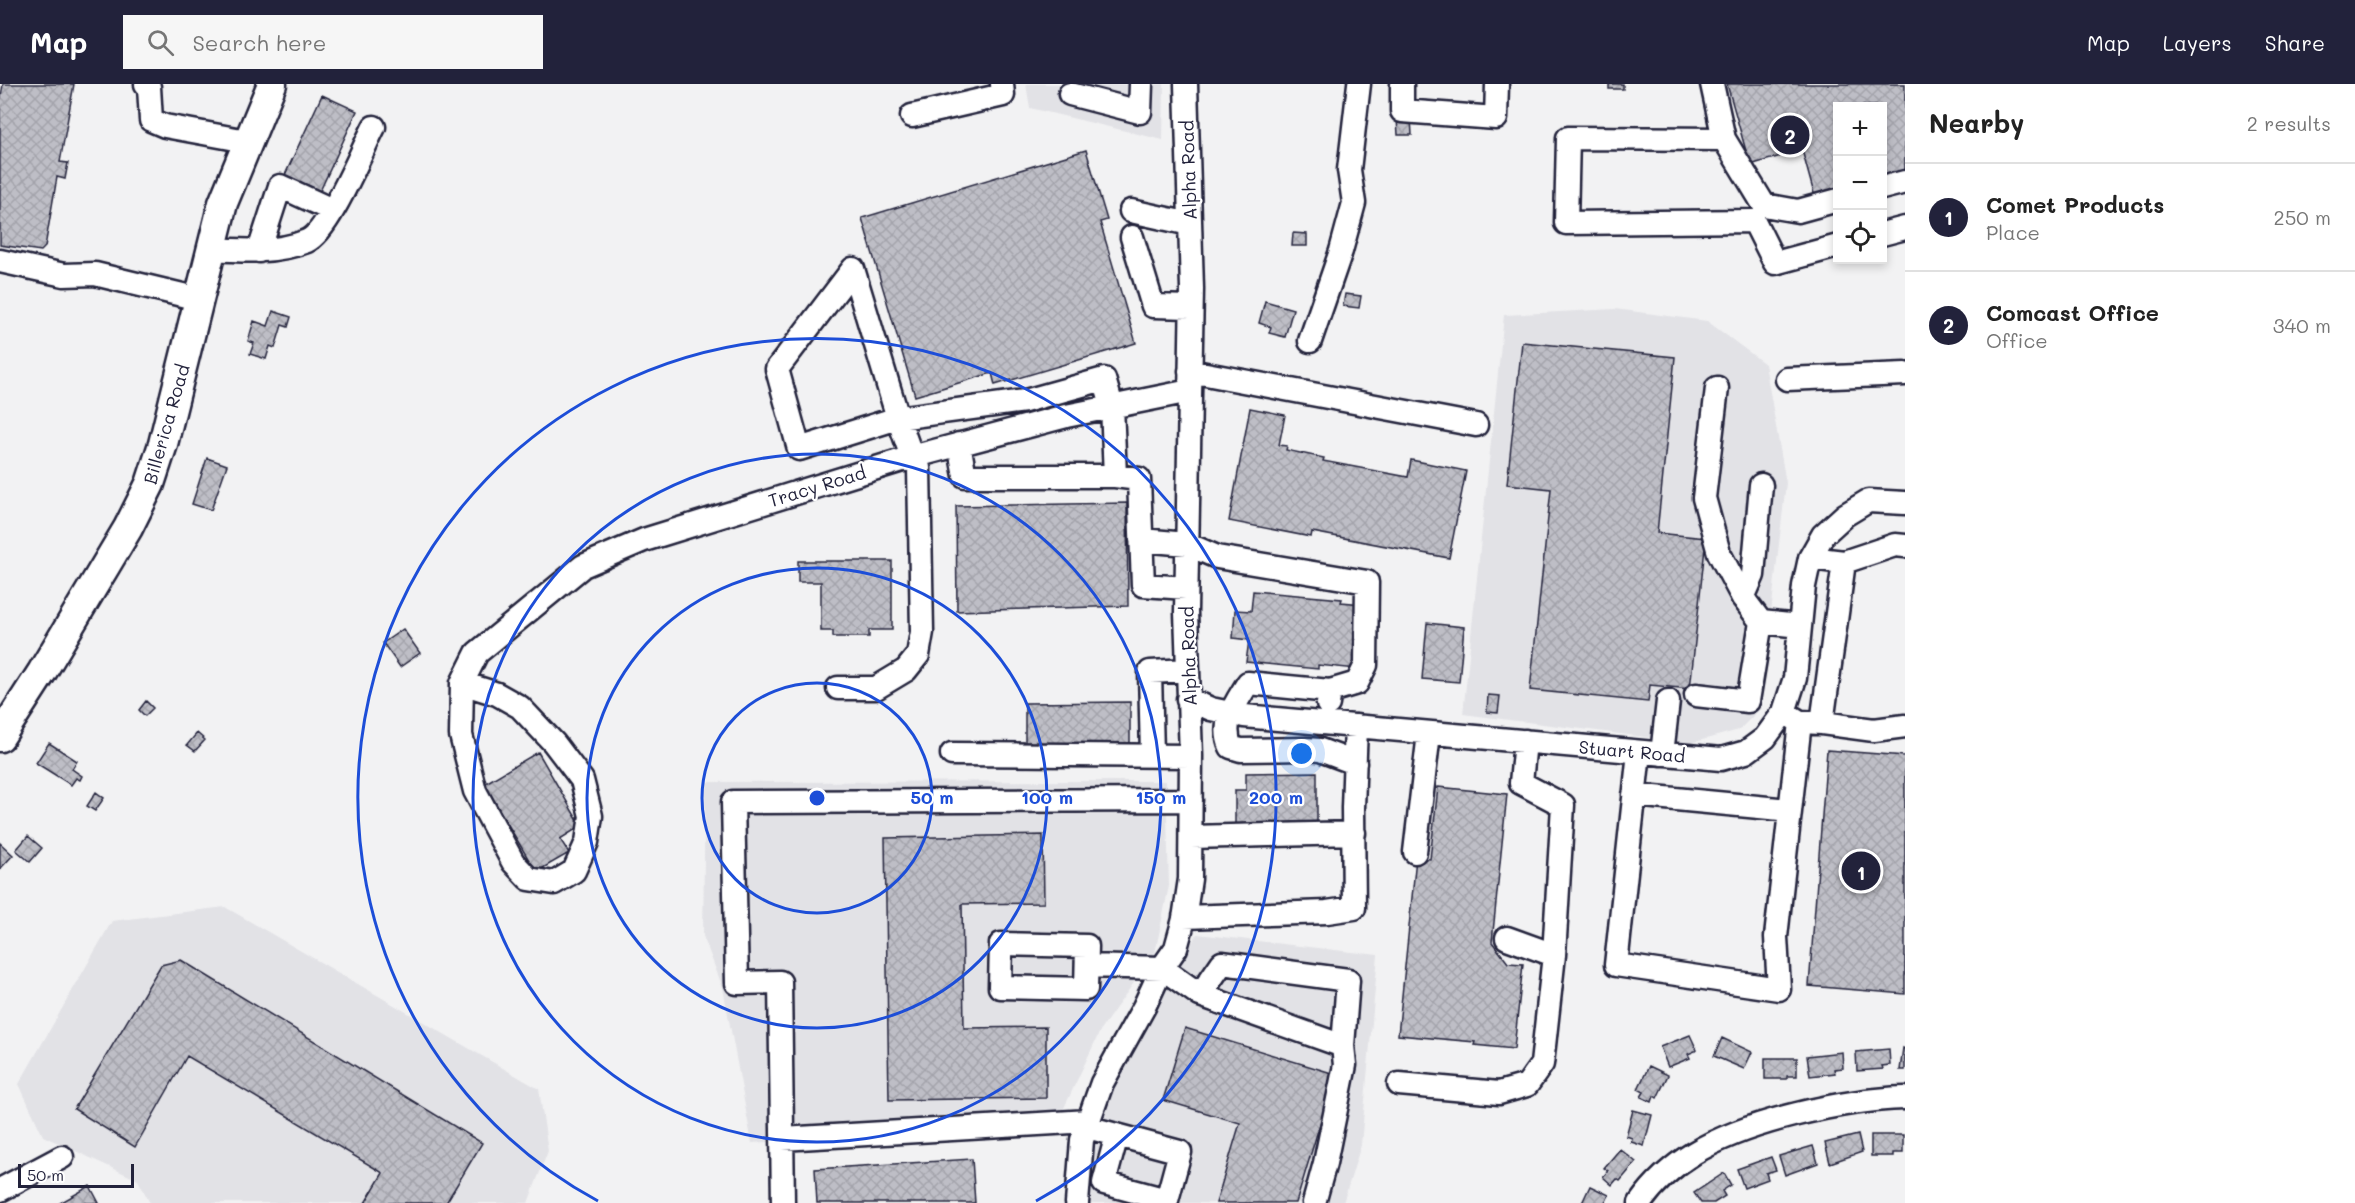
<!DOCTYPE html>
<meta charset="utf-8">
<style>
body{margin:0;font-family:Mali,sans-serif;background:#f6f6f6;color:#222}
.controls{position:absolute;right:18px;top:18px;display:grid;overflow:hidden;border-radius:0px;box-shadow:0 3px 9px #0003}
.controls button{width:54px;height:54px;display:grid;place-items:center;padding:0;border:0;border-bottom:2px solid #e0e0e0;background:#fff;color:#222;font:30px sans-serif}
.scale{position:absolute;left:18px;bottom:15px;width:116px;box-sizing:border-box;padding-left:6px;border:3px solid #22223b;border-top:0;font-size:16px;line-height:21px;white-space:nowrap;color:#22223b;-webkit-text-stroke:4px #fff;paint-order:stroke}
.you{position:absolute;left:1302px;top:670px;width:21px;height:21px;margin:-15px;border:4px solid #fff;border-radius:50%;background:#1a73e8;box-shadow:0 0 0 9px #1a73e833}
.badge{display:grid;place-items:center;width:39px;height:39px;border-radius:50%;background:#22223b;color:#fff;font-size:20px;font-weight:700}
.pin{position:absolute;translate:-50% -50%;border:3px solid #fff;box-shadow:0 2px 6px #0006}
.list{margin:0;padding:0;list-style:none}
h2{display:flex;justify-content:space-between;align-items:center;height:78px;margin:0;padding:0 24px;font-size:26px}
h2 small{font-size:20px;font-weight:400;color:#767676}
.list li{display:grid;grid-template-columns:39px 1fr auto;gap:18px;align-items:center;box-sizing:border-box;height:108px;padding:0 24px;border-top:2px solid #e0e0e0}
.list b{display:block;font-size:22px;white-space:nowrap}
.list p{margin:0;font-size:20px;white-space:nowrap;color:#767676}
.list em{font-size:20px;font-style:normal;color:#767676}
.icon{flex:none;width:33px;height:33px;fill:none;stroke:currentColor;stroke-width:2;stroke-linecap:round;stroke-linejoin:round}
.map{position:relative;flex:none;width:1905px;height:1119px;overflow:hidden}
header{display:flex;align-items:center;gap:36px;box-sizing:border-box;height:84px;padding:0 30px;background:#22223b;color:#fff}
header strong{font-size:28px}
nav{display:flex;gap:33px;margin-inline-start:auto;font-size:21px}
.search{width:420px;height:54px;background:#f6f6f6;display:flex;align-items:center;gap:15px;box-sizing:border-box;padding:0 21px;border-radius:0px;color:#767676;font-size:22px}
main{display:flex}
aside{flex:1;background:#fff}
.map>svg:first-child{display:block}
.built{fill:#e2e2e6}
.building{fill:url(#building-cross-hatch);stroke:#22223b;stroke-width:1.5}
.lines{fill:none;stroke-linecap:round;stroke-linejoin:round}
.minor-casing{stroke:#22223b;stroke-width:27}
.major-casing{stroke:#22223b;stroke-width:33}
.minor{stroke:#fff;stroke-width:22}
.major{stroke:#fff;stroke-width:28}
.ring{fill:none;stroke:#1d4ed8;stroke-width:3}
.labels{text-anchor:middle;dominant-baseline:central;stroke-width:4.5;stroke-linejoin:round;paint-order:stroke}
.street-label{font-size:18px;fill:#22223b;stroke:#fff}
.centre{fill:#1d4ed8;stroke:#fff;stroke-width:3}
.ring-label{font-size:18px;text-anchor:middle;font-weight:bold;fill:#1d4ed8;stroke:#fff;stroke-width:4.5;stroke-linejoin:round;paint-order:stroke}
</style>
<header>
<strong>Map</strong>
<div class="search"><svg class="icon" aria-label="search" viewBox="0 0 24 24"><circle cx="10" cy="10" r="6"/><path d="M15 15l6 6"/></svg>Search here</div>
<nav><a>Map</a><a>Layers</a><a>Share</a></nav>
</header>
<main>
<div class="map">
<svg width="1905" height="1119" viewBox="0 0 1905 1119">
<defs>
<pattern id="building-cross-hatch" width="8" height="8" patternUnits="userSpaceOnUse" patternTransform="scale(1.5)"><rect width="8" height="8" fill="#bebec6"/><path d="M0 0l8 8M0 8l8-8" fill="none" stroke="#a3a3ab"/></pattern>
</defs>
<rect width="100%" height="100%" fill="#f2f2f3"/>
<filter id="ink" filterUnits="userSpaceOnUse"><feTurbulence type="fractalNoise" baseFrequency=".0167" numOctaves="2"/><feDisplacementMap in="SourceGraphic" scale="12" xChannelSelector="R" yChannelSelector="G"/><feConvolveMatrix kernelMatrix="1 2 1 2 8 2 1 2 1" color-interpolation-filters="sRGB"/></filter>
<g filter="url(#ink)">
<!-- built -->
<path class="built" d="M1026,0H1164L1163,56L1030,24Z
M1615,225L1707,237L1765,280L1786,399L1760,625L1739,646L1691,659L1463,630L1504,231Z
M1166,697L1169,802L1155,869L1101,945L1057,1039L752,1059L723,904L703,852L705,698Z
M225,823L539,1005L548,1067L528,1119H150L138,1096L43,1052L19,1000L112,837Z
M1197,850L1378,871L1361,1061L1343,1119H1084L1089,1067L1103,1020Z"/>
<!-- building -->
<path class="building" d="M3,0H74L60,78L68,79L65,95L57,93L45,163L41,167L0,161V18Z
M1609,0H1623V5H1609Z
M1727,0H1905V91L1882,98V22H1838V111L1816,117L1802,66L1750,81Z
M322,11L357,27L320,107L285,91Z
M1397,34H1411L1412,51H1398Z
M1086,66L1107,136L1100,138L1136,259L995,301L992,289L915,312L862,134Z
M1293,149L1307,150V162H1292Z
M1345,210L1361,212L1359,224L1343,222Z
M1265,217L1293,225L1285,253L1269,249L1271,243L1259,239Z
M273,227L291,233L288,243L282,241L275,264L270,262L266,275L250,270L254,259L248,257L254,237L268,242Z
M1522,258L1675,273L1657,449L1706,454L1690,605L1650,601L1648,618L1530,606L1551,405L1507,400Z
M1250,324L1285,331L1279,361L1287,362L1286,366L1324,374L1323,377L1408,393L1411,376L1466,387L1449,474L1312,448L1311,453L1229,437Z
M207,374L227,381L211,426L192,420Z
M1127,419L1128,522L957,527L956,422Z
M798,477H892V546H869V553H833V547H821V498H798Z
M1253,507L1342,515L1341,518L1363,520L1357,585L1318,581V585L1246,578L1249,556L1233,554L1235,526L1251,527Z
M1427,539L1464,543L1459,598L1422,595Z
M403,545L420,569L400,583L383,559Z
M1488,611L1500,612L1498,629L1487,628Z
M146,617L153,624L145,632L139,626Z
M1130,618V661L1025,662V619Z
M197,649L205,656L195,667L187,661Z
M49,659L77,677L72,685L82,692L80,696L76,694L71,701L36,679Z
M1827,666L1905,672V910L1809,902Z
M538,668L581,742L560,755L569,769L536,788L484,700Z
M1317,688V743L1235,744V706H1246V689Z
M1438,703L1507,710L1492,858L1508,879L1523,880L1514,965L1474,961L1475,958L1398,951L1416,774L1430,775Z
M96,708L104,714L95,727L87,722Z
M1043,751L1044,819L962,820L964,944L1046,943V1014L889,1016L885,754Z
M28,752L42,764L30,778L16,766Z
M0,759L13,771L0,785Z
M181,876L482,1059L446,1119H365L383,1089L187,972L135,1063L74,1025L161,881Z
M1185,944L1335,990L1296,1119H1216L1240,1039L1163,1016Z
M1690,951L1697,966L1688,970L1690,974L1668,983L1660,963Z
M1722,954L1752,968L1744,985L1714,972Z
M1903,964L1905,965V986H1900Z
M1889,965L1890,981L1882,982L1883,985L1857,987L1856,968Z
M1842,968L1843,984L1834,985L1835,989L1810,992L1807,972Z
M1765,974H1797V992H1787V995H1765Z
M1649,982L1668,991L1657,1014L1654,1012L1652,1018L1641,1013L1644,1008L1638,1005Z
M1633,1026L1652,1031L1644,1062L1631,1058L1632,1054L1626,1052Z
M1858,1051L1862,1068L1830,1079L1825,1059Z
M1871,1051H1903V1069H1893V1072H1871Z
M1813,1062L1818,1079L1785,1091L1779,1072Z
M1620,1065L1636,1078L1620,1097L1617,1095L1612,1101L1603,1093L1608,1087L1604,1084Z
M1771,1073L1776,1086L1766,1089L1768,1095L1744,1104L1737,1085Z
M972,1075L975,1119H817L815,1085Z
M1724,1089L1731,1101L1722,1107L1725,1112L1714,1119H1701L1694,1109Z
M90,1102L99,1119H60Z
M1590,1102L1609,1111L1605,1119H1582Z"/>
<g class="lines">
<!-- minor casing -->
<g class="minor-casing">
<path id="minor" d="M146,0L149,3L151,36L165,42L247,57
M1402,0V27L1496,34L1497,0
M1712,0L1724,55L1568,54L1566,139L1754,137L1775,179L1838,162
M1070,10L1140,28L1141,0
M912,32L1003,11L1002,0
M1724,55L1764,121L1798,127L1838,116
M1882,104L1905,98
M1131,127L1190,140
M1882,150L1905,144
M1132,153L1153,222L1191,223
M211,165C243,167 277,169 307,157C329,148 362,66 374,43
M259,167L280,102L332,126
M0,177L64,191L95,190L199,215
M853,185L777,285L799,365L898,334L1025,317L1104,295L1112,322L1115,392H965L959,360
M1310,257L1341,167L1354,119L1349,86L1359,0
M1190,287L1476,341
M1787,295L1905,290
M1717,304L1704,414L1719,469L1743,514L1761,538
M1115,392L1139,395L1143,501L1186,504
M1141,456L1187,460L1217,473L1367,498L1366,581L1357,599L1330,607
M1844,478L1895,461L1905,462
M1743,514L1753,491L1761,401
M462,599L497,610L520,623L554,659L582,696L591,732L587,758L574,787L554,799L529,795L513,778L475,707L461,651L462,599L477,569L583,482L644,456L912,373L1066,332L1190,307
M838,604H876L906,586L918,571L922,548L919,384L912,373L898,334L853,185
M1696,611L1748,617L1761,538L1800,542
M1188,615L1211,625L1244,632L1721,675L1746,668L1765,654L1784,628L1795,594L1804,502L1810,474L1823,451L1845,431L1868,417L1905,419
M1328,620L1330,607L1248,599C1236,619 1220,639 1231,663L1241,666L1305,665L1320,666L1355,679
M1800,638L1822,639L1844,478L1810,474
M1822,639L1874,646L1905,642
M1639,668L1616,881L1779,905L1776,853L1800,638L1784,628
M952,670L1191,672
M1662,670L1668,617
M1152,671L1150,588L1188,586
M1634,711L1790,726
M1191,753L1354,749
M1415,768L1429,649
M1184,833L1327,828L1354,824L1353,724L1356,642
M1507,854L1554,871
M1001,860L1087,862L1086,905L1000,903Z
M1087,882L1162,884L1200,911L1343,962L1345,981L1325,1079L1314,1119
M1200,911L1222,879L1348,896L1343,962
M1399,1000L1499,1009L1527,1001L1542,980L1554,871L1563,721L1521,699L1525,657
M1087,1043L1180,1068L1167,1116L1104,1099L1117,1051
M782,1055L1089,1037
M0,1106L62,1073
M783,1119L780,898L737,899L733,718L1191,716
M1077,1119L1082,1056L1091,1030L1102,999L1144,923L1162,884L1176,864L1184,835L1190,795L1191,672L1186,528L1192,205L1186,0
M1640,1119C1654,1099 1673,1082 1694,1069C1747,1037 1843,1016 1905,1014"/>
</g>
<!-- major casing -->
<g class="major-casing">
<path id="major" d="M0,653L42,588L128,444L150,400L163,360L223,119L272,0"/>
</g>
<!-- minor -->
<use href="#minor" class="minor"/>
<!-- major -->
<use href="#major" class="major"/>
</g>
</g>
<!-- distance rings -->
<g class="ring">
<circle cx="817" cy="714" r="115"/>
<circle cx="817" cy="714" r="230"/>
<circle cx="817" cy="714" r="344"/>
<path d="M598 1117A459 459 0 1 1 1036 1117"/>
</g>
<g class="labels">
<!-- street labels -->
<g class="street-label">
<text transform="translate(1188 86) rotate(-92)">Alpha Road</text>
<text transform="translate(166 340) rotate(-74)">Billerica Road</text>
<text transform="translate(817 402) rotate(-17)">Tracy Road</text>
<text transform="translate(1188 572) rotate(-92)">Alpha Road</text>
<text transform="translate(1632 667) rotate(5)">Stuart Road</text>
</g>
</g>
<circle cx="817" cy="714" r="9" class="centre"/>
<g class="ring-label">
<text x="932" y="720">50 m</text>
<text x="1047" y="720">100 m</text>
<text x="1161" y="720">150 m</text>
<text x="1276" y="720">200 m</text>
</g>
</svg>
<div class="controls">
<button>+</button>
<button>−</button>
<button><svg class="icon" aria-label="locate" viewBox="0 0 24 24"><circle cx="12" cy="12" r="6"/><path d="M12 2v4M12 18v4M2 12h4M18 12h4"/></svg></button>
</div>
<div class="scale">50 m</div>
<div class="you"></div>
<div class="pin badge" style="left:1861px;top:787px">1</div>
<div class="pin badge" style="left:1790px;top:51px">2</div>
</div>
<aside>
<h2>Nearby<small>2 results</small></h2>
<ul class="list">
<li><span class="badge">1</span><div><b>Comet Products</b><p>Place</p></div><em>250 m</em></li>
<li><span class="badge">2</span><div><b>Comcast Office</b><p>Office</p></div><em>340 m</em></li>
</ul>
</aside>
</main>
